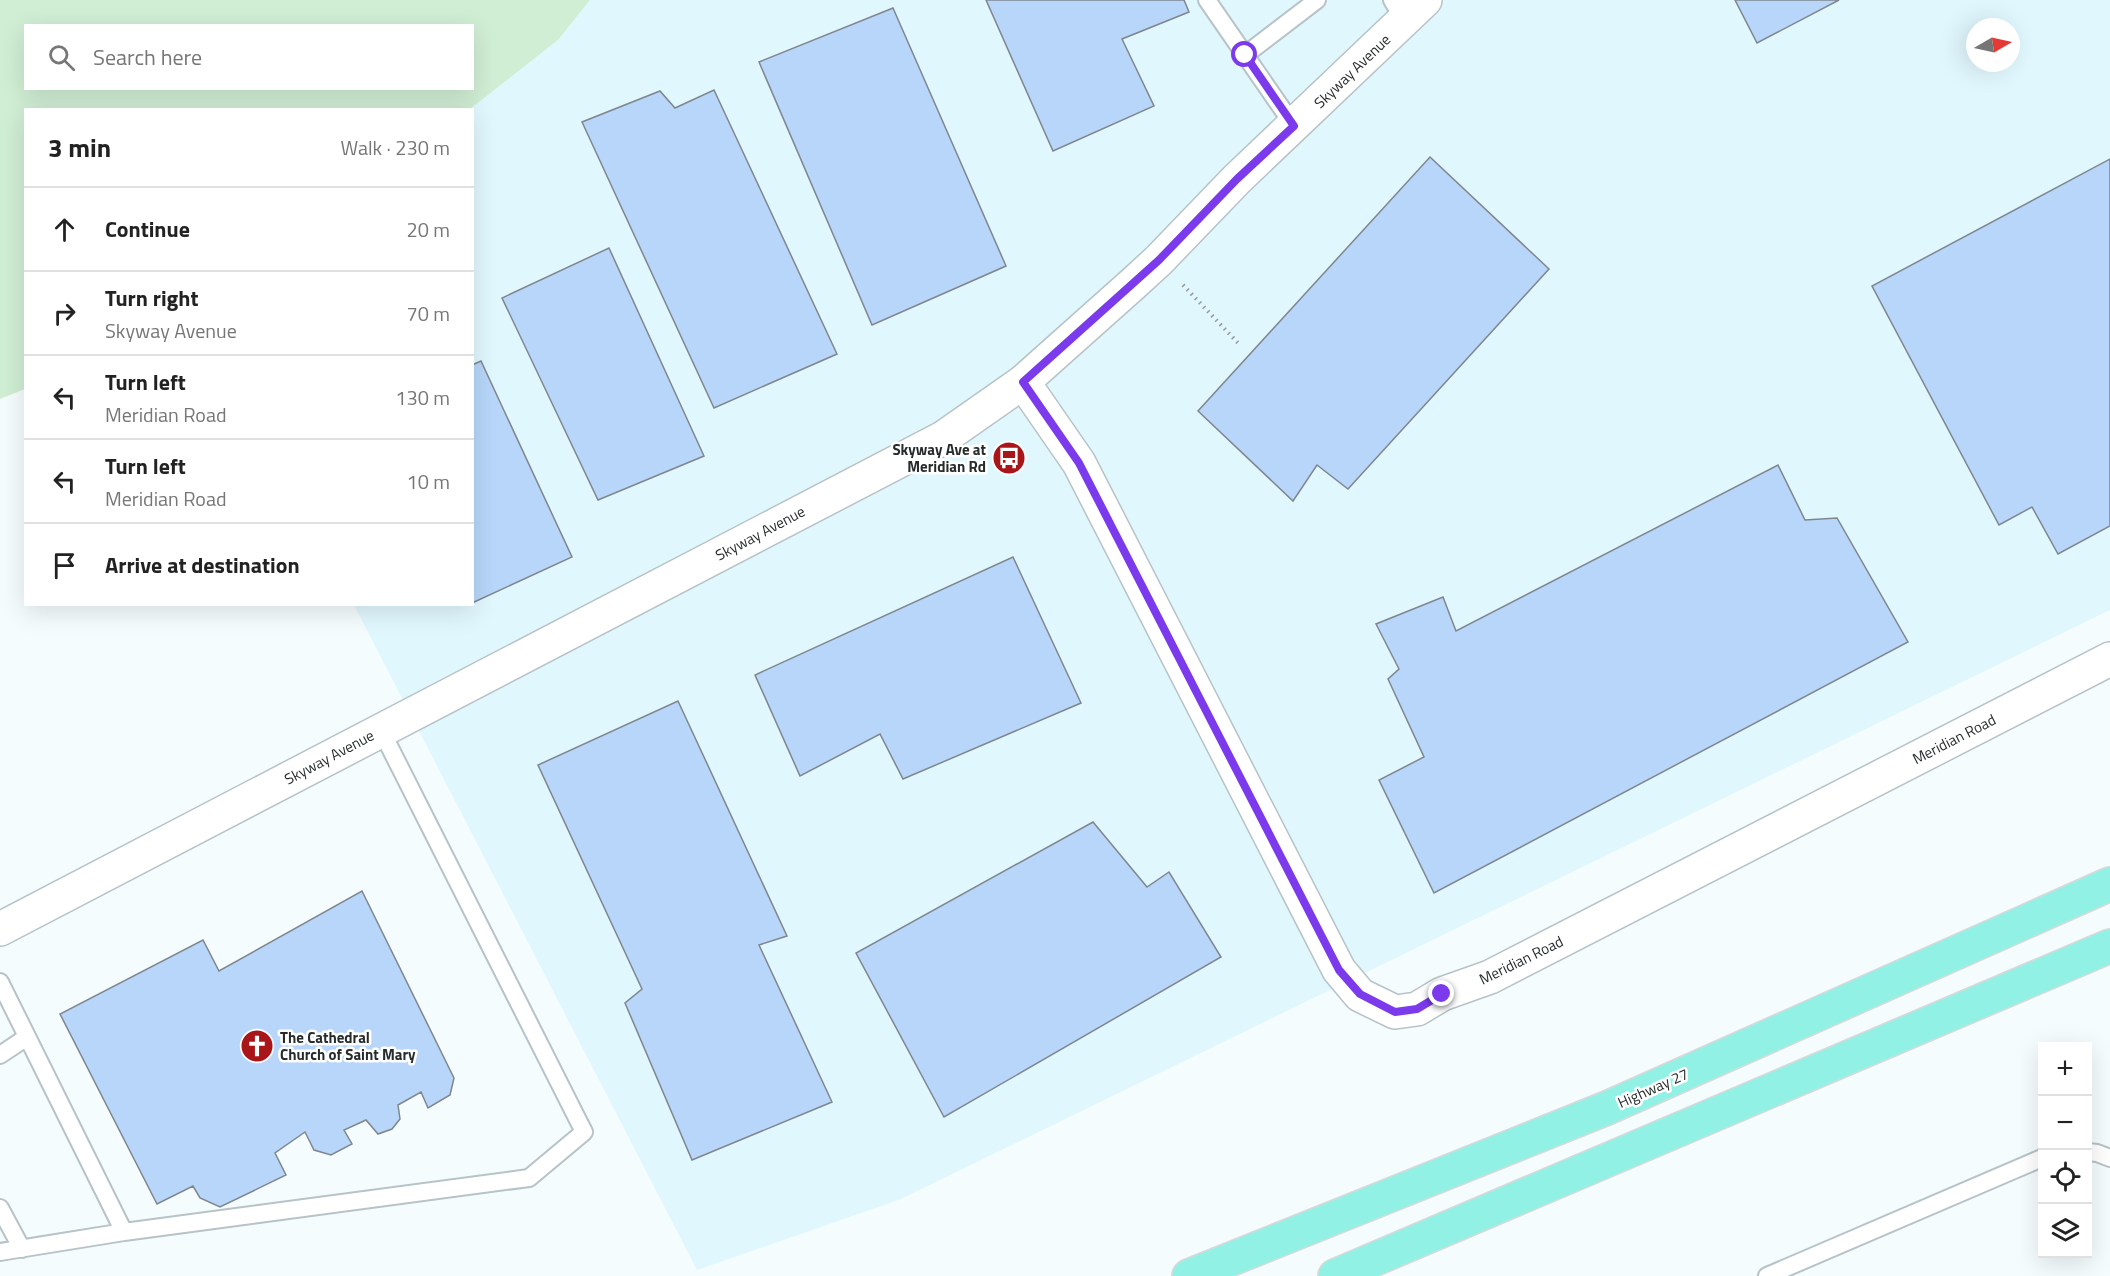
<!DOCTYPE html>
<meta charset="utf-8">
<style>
body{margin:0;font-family:"Titillium Web",sans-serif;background:#f2f2f2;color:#222}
.controls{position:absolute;right:18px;bottom:18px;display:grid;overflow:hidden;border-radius:0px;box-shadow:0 6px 24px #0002}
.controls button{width:54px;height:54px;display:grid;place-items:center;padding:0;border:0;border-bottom:2px solid #e0e0e0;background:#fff;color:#222;font:30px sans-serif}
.compass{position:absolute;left:1966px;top:18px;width:54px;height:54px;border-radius:50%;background:#fff;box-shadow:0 6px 24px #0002;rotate:81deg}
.stop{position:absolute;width:18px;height:18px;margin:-14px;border:4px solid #7c3aed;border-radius:50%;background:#fff}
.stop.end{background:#7c3aed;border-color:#fff;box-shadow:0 2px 6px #0008}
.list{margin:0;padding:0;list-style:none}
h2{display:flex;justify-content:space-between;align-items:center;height:78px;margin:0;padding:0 24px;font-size:26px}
h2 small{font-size:20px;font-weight:400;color:#767676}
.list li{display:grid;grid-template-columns:39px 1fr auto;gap:18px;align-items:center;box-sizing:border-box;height:84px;padding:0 24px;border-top:2px solid #e0e0e0}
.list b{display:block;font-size:22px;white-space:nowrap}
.list p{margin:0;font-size:20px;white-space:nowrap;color:#767676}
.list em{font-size:20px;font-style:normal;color:#767676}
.icon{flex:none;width:33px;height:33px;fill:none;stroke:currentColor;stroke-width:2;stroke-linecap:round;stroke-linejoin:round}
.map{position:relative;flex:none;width:2110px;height:1276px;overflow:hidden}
.search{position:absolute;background:#fff;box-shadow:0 6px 24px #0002;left:24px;top:24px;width:450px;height:66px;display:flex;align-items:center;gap:15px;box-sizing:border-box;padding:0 21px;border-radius:0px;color:#767676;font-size:22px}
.panel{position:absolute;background:#fff;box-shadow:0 6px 24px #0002;left:24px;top:108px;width:450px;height:498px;border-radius:0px}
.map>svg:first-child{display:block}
.built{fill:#e1f7fe;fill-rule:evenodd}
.green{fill:#d0eed4;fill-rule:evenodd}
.building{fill:#b7d6f9;stroke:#7f868e;stroke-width:1.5}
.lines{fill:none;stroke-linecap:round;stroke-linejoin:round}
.lane-casing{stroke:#b7c3c7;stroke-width:20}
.street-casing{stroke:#b7c3c7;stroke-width:36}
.secondary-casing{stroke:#b7c3c7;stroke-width:36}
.primary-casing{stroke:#d8d9d9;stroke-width:36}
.path{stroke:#939a9b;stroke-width:4;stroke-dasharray:1.5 4.5;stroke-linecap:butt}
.lane{stroke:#fff;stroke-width:16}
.street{stroke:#fff;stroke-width:33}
.secondary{stroke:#fff;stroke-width:33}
.primary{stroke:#92f1e5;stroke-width:33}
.route{stroke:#7c3aed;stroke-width:8}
.labels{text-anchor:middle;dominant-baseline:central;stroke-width:5;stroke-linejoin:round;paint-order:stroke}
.street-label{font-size:15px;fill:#262b2c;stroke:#fff}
.poi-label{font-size:15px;font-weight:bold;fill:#262b2c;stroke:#fff;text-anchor:end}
</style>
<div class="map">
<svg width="2110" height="1276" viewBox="0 0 2110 1276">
<rect width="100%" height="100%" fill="#f4fcfe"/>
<!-- built -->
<path class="built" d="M590,0H2110V610L901,1199L697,1270L354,605L472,604V110L470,109L558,40ZM1975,27H2011V63H1975Z"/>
<!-- green -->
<path class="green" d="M0,0H590L558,40L470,109L26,110L25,389L0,399ZM26,26H472V88H26Z"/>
<!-- building -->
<path class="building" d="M986,0H1184L1189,12L1122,39L1154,106L1053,151Z
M1735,0H1839L1757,43Z
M893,8L1006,266L872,325L759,62Z
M714,90L837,354L714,408L582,122L660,91L675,108Z
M1430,157L1549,269L1348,489L1317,465L1293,501L1198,411Z
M2110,159V526L2058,554L2032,507L1999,525L1872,286Z
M609,248L704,456L598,500L502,298Z
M481,361L572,557L472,603V365Z
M1778,465L1805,520L1837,518L1908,642L1434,893L1379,780L1424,757L1388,679L1399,669L1376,624L1443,597L1456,631Z
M1013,557L1081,703L903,779L880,734L800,776L755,675Z
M678,701L787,936L759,945L832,1102L692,1160L625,1003L642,989L538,765Z
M1093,822L1147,887L1169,872L1221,957L944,1117L856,953Z
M362,891L454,1078L450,1095L428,1108L421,1092L398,1105L400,1119L392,1129L378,1134L366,1120L344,1130L352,1144L331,1155L314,1150L305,1132L275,1153L286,1175L220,1207L200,1198L193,1186L157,1204L60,1014L203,940L219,971Z"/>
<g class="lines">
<!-- lane casing -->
<g class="lane-casing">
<path id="lane" d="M1207,0L1294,126
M1392,0L1404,20
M1245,55L1317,0
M0,982L124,1232L529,1178L584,1132L381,730
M0,1055L27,1037
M2088,1152L2097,1153L2110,1158
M0,1208L22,1249
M0,1252L124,1232
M1767,1276L2042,1158"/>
</g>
<!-- street casing -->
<g class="street-casing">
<path id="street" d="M1023,382L1079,463L1339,970L1360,995L1395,1012L1417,1009L1442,994L1490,977L2110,659"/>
</g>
<!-- secondary casing -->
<g class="secondary-casing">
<path id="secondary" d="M0,929L943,438L1023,382L1134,283L1159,260L1237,179L1425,0"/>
</g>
<!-- primary casing -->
<g class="primary-casing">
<path id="primary" d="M1189,1276L1607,1108L2110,884
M1335,1276L2110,946"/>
</g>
<!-- path -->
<path class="path" d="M1183,285L1239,344"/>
<!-- lane -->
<use href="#lane" class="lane"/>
<!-- street -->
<use href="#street" class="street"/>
<!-- secondary -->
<use href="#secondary" class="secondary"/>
<!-- primary -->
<use href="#primary" class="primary"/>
</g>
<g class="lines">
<!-- route -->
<path class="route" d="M1245,55L1294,126L1237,179L1159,260L1023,382L1079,463L1339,970L1360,994L1395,1012L1417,1009L1442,994"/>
</g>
<!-- icons -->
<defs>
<g id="bus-disc" transform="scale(1.725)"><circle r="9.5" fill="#a91619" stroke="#fff"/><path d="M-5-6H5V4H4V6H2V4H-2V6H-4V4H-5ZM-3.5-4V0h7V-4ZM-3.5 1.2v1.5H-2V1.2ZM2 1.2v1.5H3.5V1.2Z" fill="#fff"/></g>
<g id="church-disc" transform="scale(1.725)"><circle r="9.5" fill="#a91619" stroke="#fff"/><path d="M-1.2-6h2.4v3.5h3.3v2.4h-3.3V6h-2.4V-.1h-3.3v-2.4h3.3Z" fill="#fff"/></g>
</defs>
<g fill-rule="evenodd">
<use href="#bus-disc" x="1009" y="458"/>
<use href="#church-disc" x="257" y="1046"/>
</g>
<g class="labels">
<!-- street labels -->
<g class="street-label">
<text transform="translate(1352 71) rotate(-44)">Skyway Avenue</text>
<text transform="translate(760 533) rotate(-28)">Skyway Avenue</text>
<text transform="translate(1954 739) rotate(-27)">Meridian Road</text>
<text transform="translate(329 757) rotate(-28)">Skyway Avenue</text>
<text transform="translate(1521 960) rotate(-26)">Meridian Road</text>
<text transform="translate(1653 1088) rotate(-24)">Highway 27</text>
</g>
<!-- poi labels -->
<g class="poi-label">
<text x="986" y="449">Skyway Ave at<tspan x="986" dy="17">Meridian Rd</tspan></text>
<text x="280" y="1037" text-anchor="start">The Cathedral<tspan x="280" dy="17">Church of Saint Mary</tspan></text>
</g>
</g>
</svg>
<div class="controls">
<button>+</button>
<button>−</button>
<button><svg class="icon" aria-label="locate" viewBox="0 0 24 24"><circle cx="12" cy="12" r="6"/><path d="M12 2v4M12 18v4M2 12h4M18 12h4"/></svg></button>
<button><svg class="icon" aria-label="layers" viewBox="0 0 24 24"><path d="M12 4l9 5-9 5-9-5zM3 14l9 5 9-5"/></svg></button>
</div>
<svg class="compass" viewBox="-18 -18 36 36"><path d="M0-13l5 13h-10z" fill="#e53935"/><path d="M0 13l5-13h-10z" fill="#767676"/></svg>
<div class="stop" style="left:1245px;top:55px"></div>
<div class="stop end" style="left:1442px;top:994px"></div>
<div class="search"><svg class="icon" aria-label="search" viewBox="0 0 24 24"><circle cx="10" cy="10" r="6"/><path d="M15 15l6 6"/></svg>Search here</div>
<section class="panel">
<h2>3 min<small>Walk · 230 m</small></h2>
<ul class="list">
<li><svg class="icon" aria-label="ahead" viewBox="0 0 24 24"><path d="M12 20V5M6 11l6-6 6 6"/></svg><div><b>Continue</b></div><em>20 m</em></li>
<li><svg class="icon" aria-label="right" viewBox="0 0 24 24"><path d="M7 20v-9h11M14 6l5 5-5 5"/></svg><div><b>Turn right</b><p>Skyway Avenue</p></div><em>70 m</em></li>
<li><svg class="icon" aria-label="left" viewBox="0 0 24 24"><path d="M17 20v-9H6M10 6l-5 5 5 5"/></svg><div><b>Turn left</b><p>Meridian Road</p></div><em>130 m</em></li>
<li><svg class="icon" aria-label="left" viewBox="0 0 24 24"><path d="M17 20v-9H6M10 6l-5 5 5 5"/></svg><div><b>Turn left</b><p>Meridian Road</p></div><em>10 m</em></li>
<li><svg class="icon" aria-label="arrive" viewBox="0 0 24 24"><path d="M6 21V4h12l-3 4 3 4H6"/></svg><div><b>Arrive at destination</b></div></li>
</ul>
</section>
</div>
